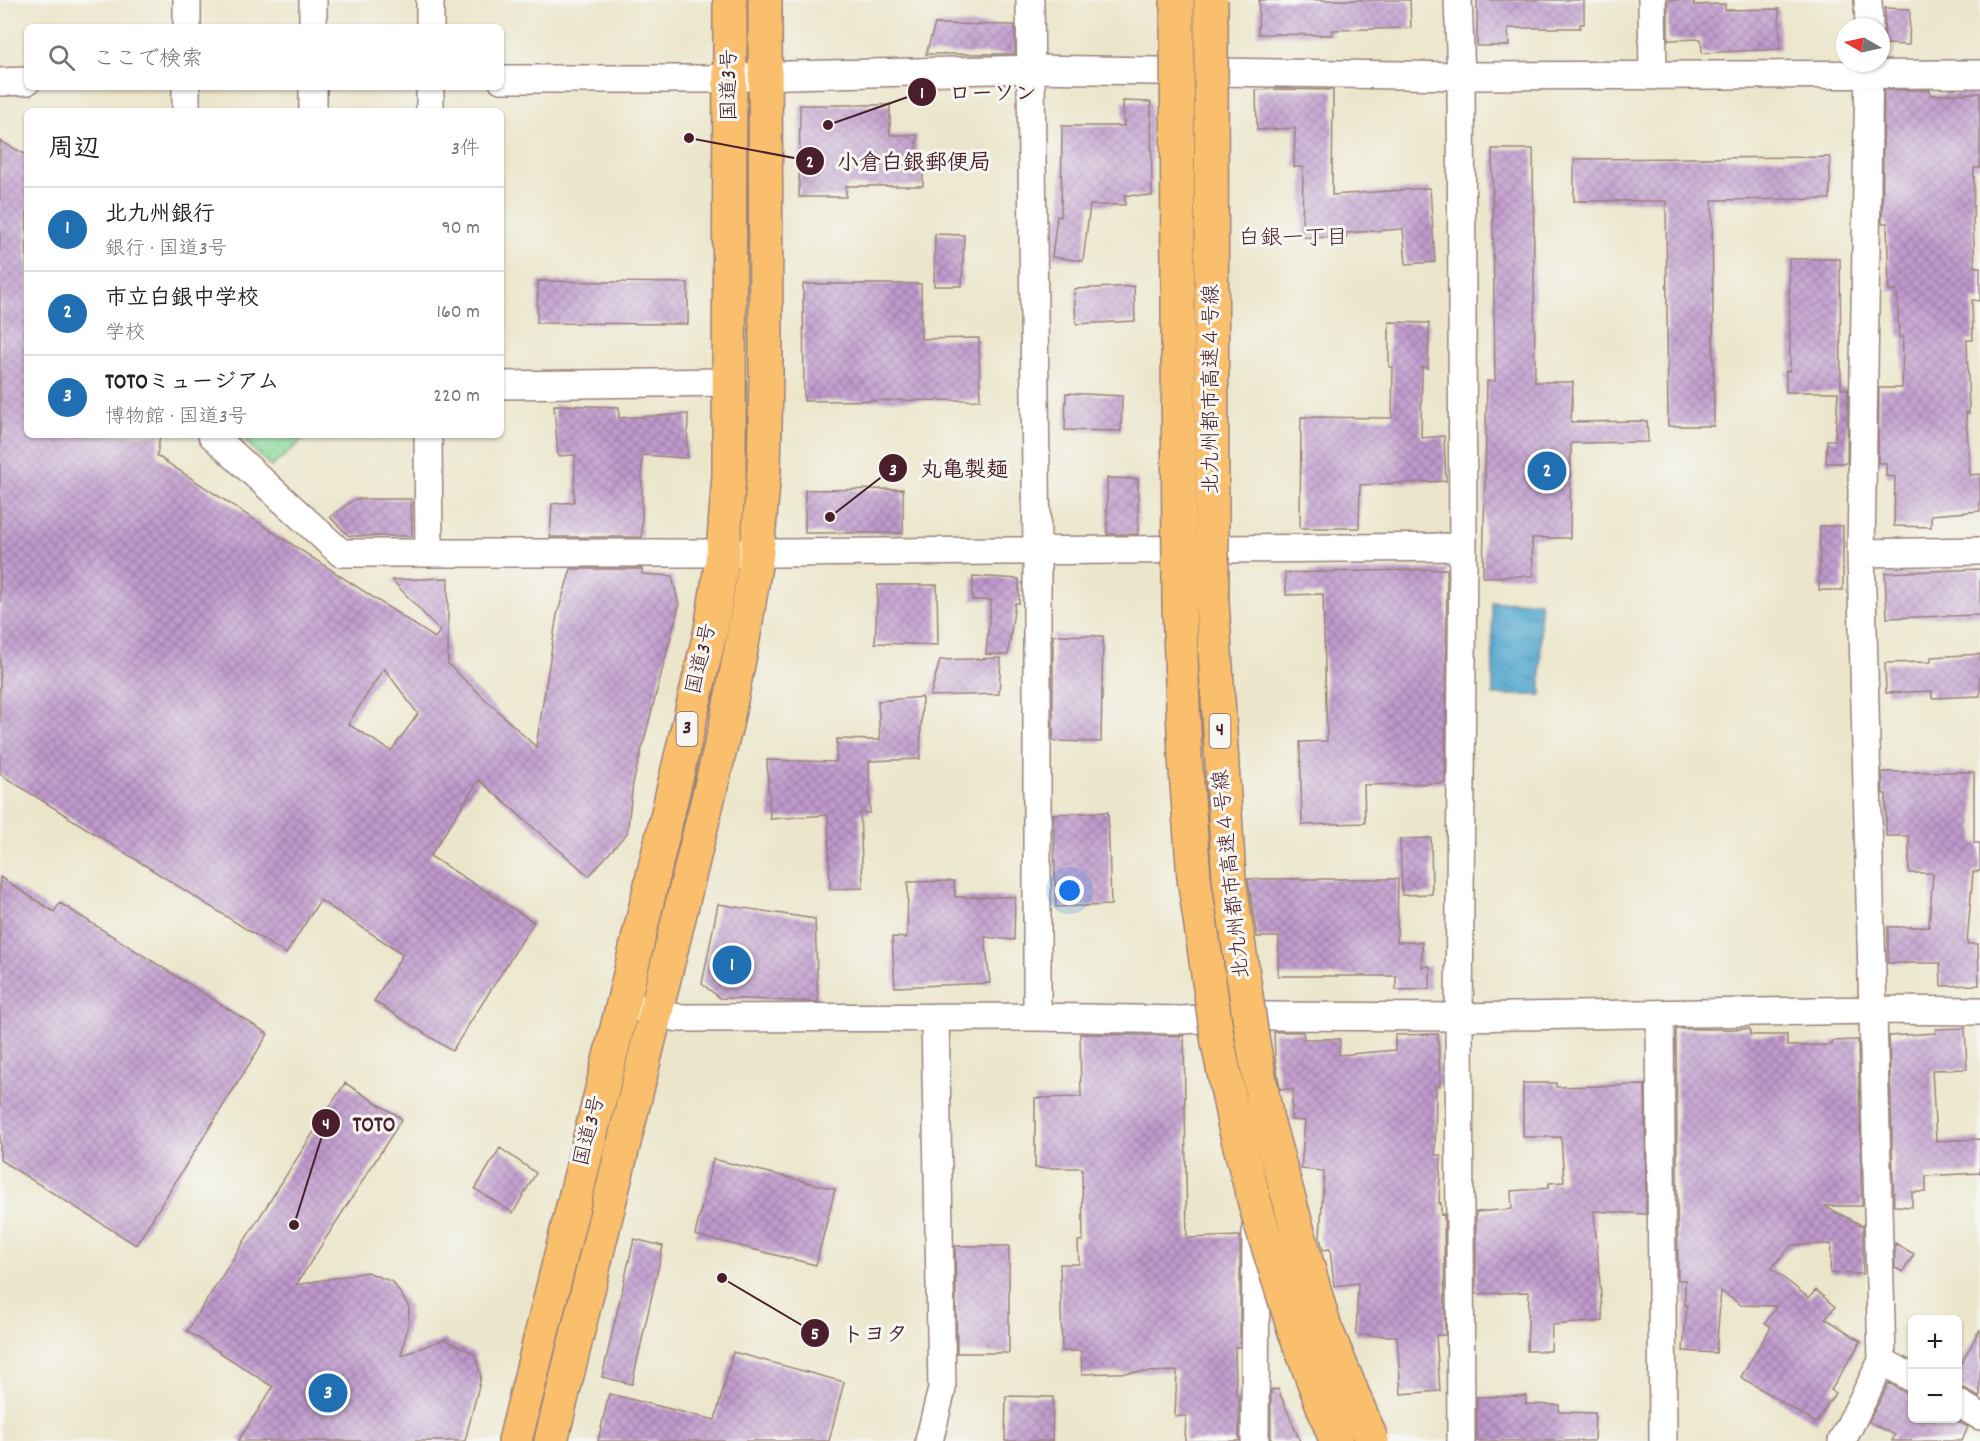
<!DOCTYPE html>
<html lang="ja">
<meta charset="utf-8">
<style>
body{margin:0;font-family:Dekko,"Klee One",sans-serif;background:#f6f6f6;color:#222}
.controls{position:absolute;right:18px;bottom:18px;display:grid;overflow:hidden;border-radius:9px;box-shadow:0 2px 4px #0004}
.controls button{width:54px;height:54px;display:grid;place-items:center;padding:0;border:0;border-bottom:2px solid #e0e0e0;background:#fff;color:#222;font:30px sans-serif}
.compass{position:absolute;left:1836px;top:18px;width:54px;height:54px;border-radius:50%;background:#fff;box-shadow:0 2px 4px #0004;rotate:279deg}
.you{position:absolute;left:1070px;top:891px;width:21px;height:21px;margin:-15px;border:4px solid #fff;border-radius:50%;background:#1a73e8;box-shadow:0 0 0 9px #1a73e833}
.badge{display:grid;place-items:center;width:39px;height:39px;border-radius:50%;background:#1f6fb2;color:#fff;font-size:20px;font-weight:700}
.pin{position:absolute;translate:-50% -50%;border:3px solid #fff;box-shadow:0 2px 6px #0006}
.list{margin:0;padding:0;list-style:none}
h2{display:flex;justify-content:space-between;align-items:center;height:78px;margin:0;padding:0 24px;font-size:26px}
h2 small{font-size:20px;font-weight:400;color:#767676}
.list li{display:grid;grid-template-columns:39px 1fr auto;gap:18px;align-items:center;box-sizing:border-box;height:84px;padding:0 24px;border-top:2px solid #e0e0e0}
.list b{display:block;font-size:22px;white-space:nowrap}
.list p{margin:0;font-size:20px;white-space:nowrap;color:#767676}
.list em{font-size:20px;font-style:normal;color:#767676}
.icon{flex:none;width:33px;height:33px;fill:none;stroke:currentColor;stroke-width:2;stroke-linecap:round;stroke-linejoin:round}
.map{position:relative;flex:none;width:1980px;height:1441px;overflow:hidden}
.search{position:absolute;background:#fff;box-shadow:0 2px 4px #0004;left:24px;top:24px;width:480px;height:66px;display:flex;align-items:center;gap:15px;box-sizing:border-box;padding:0 21px;border-radius:9px;color:#767676;font-size:22px}
.panel{position:absolute;background:#fff;box-shadow:0 2px 4px #0004;left:24px;top:108px;width:480px;height:330px;border-radius:9px}
.map>svg:first-child{display:block}
.grass{fill:url(#grass-dots);stroke:#697c62;stroke-width:1.5}
.water{fill:url(#water-ripples);stroke:#4e627c;stroke-width:1.5}
.building{fill:url(#building-cross-hatch);fill-rule:evenodd}
.lines{fill:none;stroke-linecap:round;stroke-linejoin:round}
.minor-casing{stroke:#9a827b;stroke-width:30}
.highway-casing{stroke:#9a827b;stroke-width:36}
.minor{stroke:#fff;stroke-width:27}
.highway{stroke:#f9bf6d;stroke-width:33}
.highway-bridge-casing{stroke:#9a827b;stroke-width:36;stroke-linecap:butt}
.highway-bridge{stroke:#f9bf6d;stroke-width:33}
.labels{text-anchor:middle;dominant-baseline:central;stroke-width:6;stroke-linejoin:round;paint-order:stroke}
.shield{fill:#f6f6f2;stroke:#7e6067;stroke-width:1.5}
.shield-label{font-size:20px;font-weight:bold;fill:#4a1f2b}
.street-label{font-size:21px;fill:#4a1f2b;stroke:#f6f6f2}
.neighbourhood-label{font-size:22px;fill:#4a1f2b;stroke:#f6f6f2}
.leader{fill:none;stroke:#4a1f2b;stroke-width:2}
.callout-dot{fill:#4a1f2b;stroke:#f6f6f2;stroke-width:2}
.mark-label{font-size:18px;text-anchor:middle;font-weight:bold;fill:#fff}
.callout-label{font-size:22px;text-anchor:middle;font-weight:bold;fill:#4a1f2b;stroke:#f6f6f2;stroke-width:6;stroke-linejoin:round;paint-order:stroke}
</style>
<div class="map">
<svg width="1980" height="1441" viewBox="0 0 1980 1441">
<defs>
<pattern id="grass-dots" width="8" height="8" patternUnits="userSpaceOnUse" patternTransform="scale(1.5)"><rect width="8" height="8" fill="#88d999"/><path d="M2 2h.1M6 6h.1" fill="none" stroke="#77ba84" stroke-width="1.8" stroke-linecap="round"/></pattern>
<pattern id="water-ripples" width="26" height="14" patternUnits="userSpaceOnUse" patternTransform="scale(1.5)"><rect width="26" height="14" fill="#51a6cd"/><path d="M2 4q2-2 4 0t4 0M15 11q2-2 4 0t4 0" fill="none" stroke="#4587a7"/></pattern>
<pattern id="building-cross-hatch" width="8" height="8" patternUnits="userSpaceOnUse" patternTransform="scale(1.5)"><rect width="8" height="8" fill="#bf9acd"/><path d="M0 0l8 8M0 8l8-8" fill="none" stroke="#9d7da7"/></pattern>
</defs>
<rect width="100%" height="100%" fill="#f6f6f2"/>
<filter id="ink" filterUnits="userSpaceOnUse"><feTurbulence type="fractalNoise" baseFrequency=".0167" numOctaves="2"/><feDisplacementMap in="SourceGraphic" scale="12" xChannelSelector="R" yChannelSelector="G"/><feConvolveMatrix kernelMatrix="1 2 1 2 8 2 1 2 1" color-interpolation-filters="sRGB"/></filter>
<filter id="wash" filterUnits="userSpaceOnUse"><feTurbulence type="fractalNoise" baseFrequency=".008" numOctaves="4" result="noise"/><feDisplacementMap in="SourceGraphic" scale="24" xChannelSelector="R" yChannelSelector="G"/><feGaussianBlur stdDeviation="1.35" result="paint"/><feColorMatrix in="noise" values="0 0 0 0 0 0 0 0 0 0 0 0 0 0 0 0 0 1.4 0 .05"/><feComposite in="paint" operator="in"/></filter>
<g filter="url(#wash)">
<rect width="100%" height="100%" fill="#ebe6cb"/>
<!-- grass -->
<path class="grass" d="M240,435H309L271,467Z"/>
<!-- water -->
<path class="water" d="M1540,601L1541,695H1493L1492,602Z"/>
<g id="blocks">
<!-- building -->
<path class="building" d="M1259,0H1410L1411,28L1332,30V35L1258,34Z
M1477,0H1584V24H1580V28H1508L1509,46H1477Z
M1668,0H1693L1694,5L1725,4V10L1779,9L1780,49L1702,53L1701,39L1668,40Z
M1885,8L1910,9L1909,45L1884,44Z
M935,24L1015,25V54H926Z
M1281,89L1333,90L1332,195L1430,188L1435,262L1406,264L1403,229L1346,233V238L1302,237L1303,167H1294L1295,128L1257,130L1256,90Z
M1884,90H1930V95L1980,93V168H1974L1973,223L1975,267H1980V301L1972,300L1973,340H1967L1969,413H1966L1970,475L1980,474V511L1931,515V527L1894,526L1895,477L1886,476V463H1878L1879,388H1902L1903,337H1899L1897,291H1889L1887,223H1882Z
M1123,101L1151,102L1152,196L1125,195V205H1090L1083,261L1052,257L1057,216L1061,217L1062,126H1124Z
M800,105H890V135H917L916,164H923V186H846V197H799Z
M0,141L27,155V435H160L157,456L435,638L440,631L392,580L448,578V664L536,747L557,615L571,569H642V574L672,576L679,605L633,783L627,833L589,876L479,780L430,856L534,922L452,1051L374,1001L403,954L320,900L286,954L0,774ZM384,668L418,714L391,751L348,724Z
M1492,149H1533L1535,382H1573L1571,422L1647,421L1648,442L1571,443L1570,538H1532L1533,576L1483,577L1487,381H1495Z
M1830,157V199L1712,200L1714,426H1668L1666,201H1574V159Z
M935,234L964,235L962,286H934Z
M1789,259H1840L1841,389H1848L1847,463H1826L1827,440H1835L1838,392H1786V371H1790Z
M538,281L688,283V324L537,323Z
M803,284H921V339L979,338L980,400L804,401Z
M1134,286L1135,321L1076,324L1074,289Z
M1389,322L1429,323L1428,368L1422,367L1421,438L1444,436L1446,481L1360,485L1359,528H1300L1301,417L1392,418L1393,367H1389Z
M1066,393L1122,396L1121,431L1065,430Z
M554,405L619,407V418L688,414L687,458L642,455V537H550L552,504L574,502L575,455L558,456Z
M1107,478L1138,479V534H1107Z
M903,489V533H805V490Z
M355,499H411L412,536H349L330,517Z
M1820,526H1843V590H1819Z
M1447,569L1445,783L1364,785L1365,823L1302,825L1300,742L1327,741L1323,594L1286,595L1285,573Z
M1980,569V615L1887,618L1885,573Z
M973,576L1019,579V603H1015L1008,655L986,654L991,600H972Z
M878,585H937L938,645L875,643Z
M1053,635L1103,636L1101,742L1053,741Z
M1980,654V696L1932,698V691L1886,693L1885,663L1931,662V657Z
M1001,658L999,694L930,696L940,660Z
M922,697L920,759L869,761L870,813H860L863,888L830,889L828,815L770,819L767,760L836,762L837,739L880,740L878,701Z
M1882,772H1974V843H1980V871L1973,872L1967,944H1978L1979,985L1941,986L1940,963H1888V927H1929L1933,873H1909V836H1886V794H1883Z
M1108,812L1111,905L1056,907L1053,814Z
M1431,838L1432,894L1402,895L1400,839Z
M0,877L54,912L60,903L268,1034L136,1245L0,1160Z
M1248,879H1398L1397,942H1422V967L1430,966V989L1396,990V976H1278L1279,937H1257Z
M954,881L955,897H1015L1014,940L985,937L990,983L895,987L892,937L907,938L908,882Z
M718,904L815,919L818,1002L720,998L702,984Z
M1965,1028L1967,1069L1932,1070L1936,1141L1980,1139V1173L1926,1176V1192H1912V1207L1894,1206L1889,1036L1936,1033V1029Z
M1676,1029H1750V1035H1787V1046L1832,1045V1041L1858,1040L1862,1206H1824L1863,1226V1274L1830,1273L1831,1244L1792,1245L1771,1268L1809,1298L1816,1290L1835,1307L1825,1318L1861,1341L1831,1390L1835,1393L1816,1423L1741,1377L1771,1327L1765,1323L1777,1306L1741,1305L1721,1291L1716,1353L1683,1351L1687,1305H1685V1280H1678Z
M1274,1032H1303L1304,1039H1340L1339,1055L1395,1050V1035L1438,1034L1440,1086H1436L1435,1155H1441L1439,1203H1441V1215L1444,1214L1445,1335H1436L1440,1391L1401,1394L1397,1336L1356,1335L1358,1283L1334,1286L1330,1249L1323,1250L1320,1237L1324,1171L1301,1169L1305,1121L1291,1120L1293,1089H1280L1275,1057Z
M1080,1034L1184,1036L1187,1238L1240,1236V1347H1235L1236,1395H1239V1441H1185L1186,1416H1175L1177,1371L1082,1374L1081,1351H1062L1060,1264H1079L1078,1241H1083L1082,1168H1035V1098L1081,1097Z
M345,1083L402,1119L296,1285L367,1272L393,1282L409,1307V1320L401,1356L444,1339L475,1354L481,1377L465,1441H238L273,1387L187,1331Z
M1523,1083H1556V1087L1645,1085L1646,1214L1594,1211L1603,1321L1552,1325L1551,1351H1527L1529,1292L1476,1294V1212L1512,1209L1511,1191L1549,1188V1183L1564,1182L1561,1137H1523Z
M500,1148L536,1173L513,1213L475,1189Z
M713,1159L835,1189L816,1265L695,1235Z
M634,1239L663,1246L632,1384L602,1377Z
M1895,1243L1914,1254L1903,1272L1895,1268Z
M955,1246H1009V1353H957Z
M1980,1329V1398L1966,1389L1958,1387V1369Z
M733,1352L844,1382L829,1441H598L609,1394L715,1420Z
M1889,1383L1904,1392L1912,1394V1419H1953L1968,1427L1962,1441H1892L1895,1435L1869,1422Z
M1278,1389L1300,1441H1271V1390Z
M1006,1396L1053,1397L1052,1441H1005Z
M1526,1396V1404L1559,1405V1412L1595,1413L1594,1441H1477V1397Z"/>
</g>
</g>
<g filter="url(#ink)">
<use href="#blocks" fill-opacity="0" stroke="#9a827b" stroke-width="1.5"/>
<g class="lines">
<!-- minor casing -->
<g class="minor-casing">
<path id="minor" d="M313,0V27
M430,0V27
M1030,0L1037,551V1017
M1458,0L1461,76L1463,547L1459,1017L1461,1441
M1652,0L1653,76
M1868,0L1869,27
M187,27V0
M501,79H704L789,75L1031,69L1461,76L1980,74
M0,82L27,81
M313,87V111
M186,111V87
M430,111V87
M501,385L730,382
M212,435L341,553H779L1463,547
M428,435L429,553
M1861,553L1980,551
M636,1007L678,1018L1037,1017L1181,1020L1257,1016L1459,1017L1874,1010L1980,1011
M1660,1014L1663,1441
M1882,1361L1912,1378
M1958,1403L1980,1416
M929,1441L942,1389L935,1017
M1255,1441L1256,1226
M1842,1441L1882,1361L1861,553L1869,63"/>
</g>
<!-- highway casing -->
<g class="highway-casing">
<path id="highway" d="M515,1441L623,1004L711,629L723,553L729,475L730,0
M551,1441L726,725L744,634L757,553L764,471L766,376L765,0"/>
</g>
<!-- minor -->
<use href="#minor" class="minor"/>
<!-- highway -->
<use href="#highway" class="highway"/>
<!-- highway-bridge casing -->
<g class="highway-bridge-casing">
<path id="highway-bridge" d="M1177,0L1179,606L1185,758L1194,878L1218,1043L1235,1127L1257,1211L1295,1332L1336,1441
M1211,0L1212,601L1229,878L1252,1037L1267,1120L1324,1325L1372,1441"/>
</g>
<!-- highway-bridge -->
<use href="#highway-bridge" class="highway-bridge"/>
</g>
</g>
<g class="labels">
<!-- shield labels -->
<g class="shield">
<rect x="676.5" y="712" width="21" height="34" rx="4.5"/>
<rect x="1209.5" y="714" width="21" height="34" rx="4.5"/>
</g>
<g class="shield-label">
<text x="687" y="729">3</text>
<text x="1220" y="731">4</text>
</g>
<!-- street labels -->
<g class="street-label">
<text transform="translate(731 85) rotate(-90)">国道3号</text>
<text transform="translate(1213 389) rotate(-90)">北九州都市高速４号線</text>
<text transform="translate(703 659) rotate(-77)">国道3号</text>
<text transform="translate(1233 874) rotate(-96)">北九州都市高速４号線</text>
<text transform="translate(591 1131) rotate(-76)">国道3号</text>
</g>
<!-- neighbourhood labels -->
<g class="neighbourhood-label">
<text x="1293" y="239">白銀一丁目</text>
</g>
</g>
<!-- callouts -->
<path class="leader" d="M828 125L922 92M689 138L810 161M830 517L893 468M294 1225L326 1123M722 1278L815 1333"/>
<g class="callout-dot">
<circle cx="828" cy="125" r="6"/>
<circle cx="689" cy="138" r="6"/>
<circle cx="830" cy="517" r="6"/>
<circle cx="294" cy="1225" r="6"/>
<circle cx="722" cy="1278" r="6"/>
<circle cx="922" cy="92" r="15"/>
<circle cx="810" cy="161" r="15"/>
<circle cx="893" cy="468" r="15"/>
<circle cx="326" cy="1123" r="15"/>
<circle cx="815" cy="1333" r="15"/>
</g>
<g class="mark-label">
<text x="922" y="98">1</text>
<text x="810" y="167">2</text>
<text x="893" y="475">3</text>
<text x="326" y="1129">4</text>
<text x="815" y="1339">5</text>
</g>
<g class="callout-label">
<text x="993" y="100">ローソン</text>
<text x="914" y="169">小倉白銀郵便局</text>
<text x="964" y="476">丸亀製麺</text>
<text x="374" y="1131">TOTO</text>
<text x="875" y="1341">トヨタ</text>
</g>
</svg>
<div class="controls">
<button>+</button>
<button>−</button>
</div>
<svg class="compass" viewBox="-18 -18 36 36"><path d="M0-13l5 13h-10z" fill="#e53935"/><path d="M0 13l5-13h-10z" fill="#767676"/></svg>
<div class="you"></div>
<div class="pin badge" style="left:732px;top:965px">1</div>
<div class="pin badge" style="left:1547px;top:471px">2</div>
<div class="pin badge" style="left:328px;top:1393px">3</div>
<div class="search"><svg class="icon" aria-label="search" viewBox="0 0 24 24"><circle cx="10" cy="10" r="6"/><path d="M15 15l6 6"/></svg>ここで検索</div>
<section class="panel">
<h2>周辺<small>3件</small></h2>
<ul class="list">
<li><span class="badge">1</span><div><b>北九州銀行</b><p>銀行 · 国道3号</p></div><em>90 m</em></li>
<li><span class="badge">2</span><div><b>市立白銀中学校</b><p>学校</p></div><em>160 m</em></li>
<li><span class="badge">3</span><div><b>TOTOミュージアム</b><p>博物館 · 国道3号</p></div><em>220 m</em></li>
</ul>
</section>
</div>
